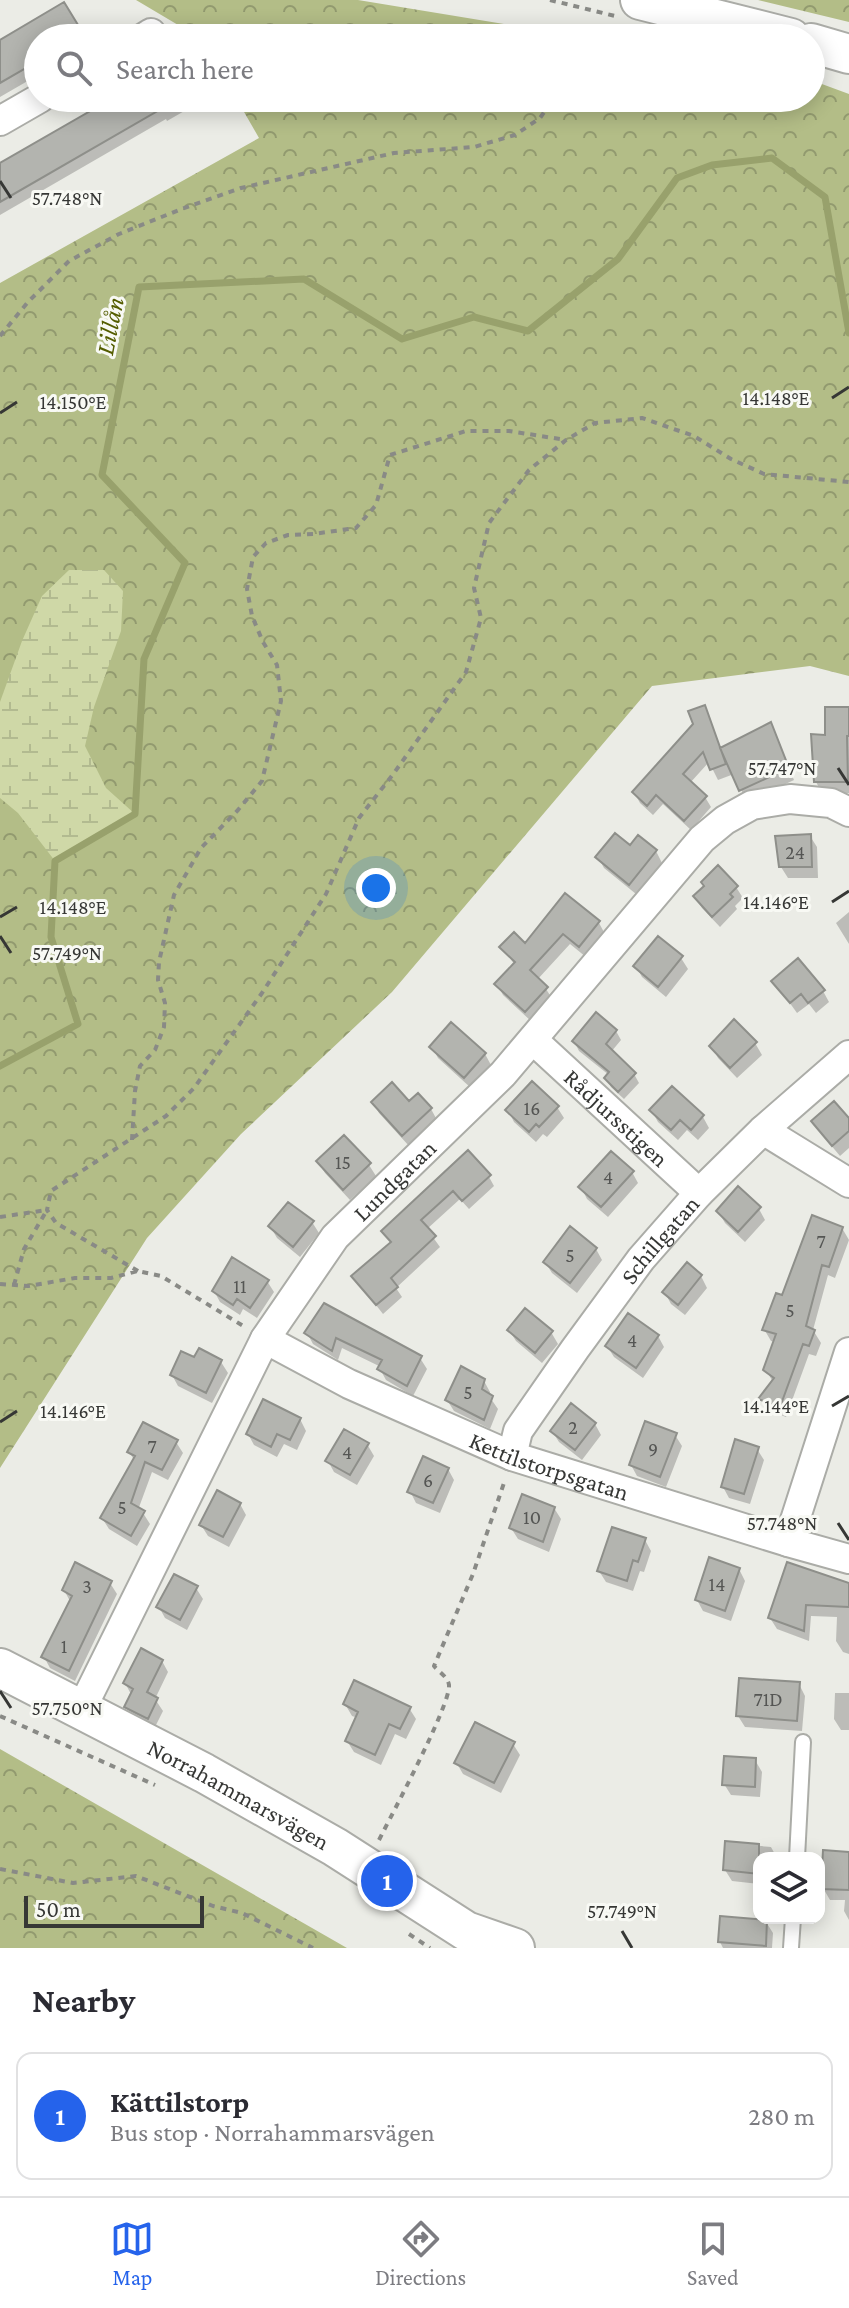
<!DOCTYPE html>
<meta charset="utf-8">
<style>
body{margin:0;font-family:"Crimson Pro",serif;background:#f7f7f7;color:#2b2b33}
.controls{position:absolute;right:24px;bottom:24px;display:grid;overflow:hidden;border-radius:16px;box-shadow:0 4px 20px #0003}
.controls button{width:72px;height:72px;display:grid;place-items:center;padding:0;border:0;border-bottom:2px solid #e1e1e2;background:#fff;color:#2b2b33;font:40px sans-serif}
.scale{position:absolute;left:24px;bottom:20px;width:180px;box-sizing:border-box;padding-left:8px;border:4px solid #363735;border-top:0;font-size:22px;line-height:28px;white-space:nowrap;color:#363735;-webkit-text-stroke:6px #f8f9f4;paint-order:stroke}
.you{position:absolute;left:376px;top:888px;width:28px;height:28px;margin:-20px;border:6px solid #fff;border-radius:50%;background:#1a73e8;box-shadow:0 0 0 12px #1a73e833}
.badge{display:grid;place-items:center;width:52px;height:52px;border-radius:50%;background:#2563eb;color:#fff;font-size:26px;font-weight:700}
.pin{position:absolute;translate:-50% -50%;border:4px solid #fff;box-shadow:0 2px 8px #0006}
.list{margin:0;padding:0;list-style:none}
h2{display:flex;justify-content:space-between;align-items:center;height:104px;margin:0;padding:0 32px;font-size:34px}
h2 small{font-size:26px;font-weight:400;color:#7c7c81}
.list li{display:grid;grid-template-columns:52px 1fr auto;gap:24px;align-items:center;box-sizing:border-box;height:128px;margin:0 16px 16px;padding:0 16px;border:2px solid #e1e1e2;border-radius:16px}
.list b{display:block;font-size:30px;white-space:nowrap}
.list p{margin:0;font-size:26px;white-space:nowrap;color:#7c7c81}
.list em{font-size:26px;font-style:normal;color:#7c7c81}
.icon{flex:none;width:44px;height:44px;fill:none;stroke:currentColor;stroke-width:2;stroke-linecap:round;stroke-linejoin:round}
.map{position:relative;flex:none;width:849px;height:1948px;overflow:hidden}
.search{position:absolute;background:#fff;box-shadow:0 4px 20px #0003;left:24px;right:24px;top:24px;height:88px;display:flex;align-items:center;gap:20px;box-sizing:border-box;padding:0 28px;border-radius:44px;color:#7c7c81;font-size:30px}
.sheet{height:248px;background:#fff}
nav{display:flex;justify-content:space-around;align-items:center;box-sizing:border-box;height:112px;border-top:2px solid #e1e1e2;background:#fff;font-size:22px;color:#7c7c81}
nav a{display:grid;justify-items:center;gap:4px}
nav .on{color:#2563eb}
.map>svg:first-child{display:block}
.forest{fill:url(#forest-crowns)}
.wetland{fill:url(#wetland-marsh)}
.shadow{fill:#0003}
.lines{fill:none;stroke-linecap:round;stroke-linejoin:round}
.stream{stroke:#98a16c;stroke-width:7}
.building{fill:#b3b4af;stroke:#8e8f8a;stroke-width:2}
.lane-casing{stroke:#abaca7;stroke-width:18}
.street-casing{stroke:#abaca7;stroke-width:32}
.secondary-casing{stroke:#abaca7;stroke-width:42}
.path{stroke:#898a86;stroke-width:4;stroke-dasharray:6 6;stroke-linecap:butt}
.lane{stroke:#fff;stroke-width:14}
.street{stroke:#fff;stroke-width:28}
.secondary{stroke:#fff;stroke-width:38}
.ticks{fill:none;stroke:#363735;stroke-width:3}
.labels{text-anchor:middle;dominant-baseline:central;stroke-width:6;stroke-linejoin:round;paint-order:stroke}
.number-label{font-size:20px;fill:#555654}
.street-label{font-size:24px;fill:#363735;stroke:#f8f9f4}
.water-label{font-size:26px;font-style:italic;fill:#545d00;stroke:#f8f9f4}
.ticks-label{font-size:20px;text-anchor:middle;fill:#363735;stroke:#f8f9f4;stroke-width:6;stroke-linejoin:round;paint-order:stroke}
</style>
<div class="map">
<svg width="849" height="1948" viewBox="0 0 849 1948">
<defs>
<pattern id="forest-crowns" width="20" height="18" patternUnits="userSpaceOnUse" patternTransform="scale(2)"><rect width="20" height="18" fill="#b3bd87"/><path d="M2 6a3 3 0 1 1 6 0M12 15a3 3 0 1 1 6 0" fill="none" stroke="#929a6f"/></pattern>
<pattern id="wetland-marsh" width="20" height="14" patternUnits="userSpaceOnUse" patternTransform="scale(2)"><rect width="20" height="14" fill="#cfd8a7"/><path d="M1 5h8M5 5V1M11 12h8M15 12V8" fill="none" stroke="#b2ba90"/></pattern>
</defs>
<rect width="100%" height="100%" fill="#ebece6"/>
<!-- forest -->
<path class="forest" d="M136,0H358L590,38H200Z
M758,0H849V22Z
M811,80L849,94V676L810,666L652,686L392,992L241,1134L147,1238L0,1468V283L259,138L236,98H811Z
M0,1749L347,1948H0Z"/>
<!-- wetland -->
<path class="wetland" d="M69,570H104L123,591L121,631L94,707L85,746L106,788L135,814L55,861L18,813L0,798V702L22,641L42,596Z"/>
<!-- shadow -->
<path class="shadow" d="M63,4L84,38H38V75L0,97V43Z
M116,98H207L167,121L166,119L0,215V164Z
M704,708L721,749L770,724L794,780L747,802L734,774L718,780L709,762L690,783L705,797L711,807L691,830L663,804L653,815L640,803L634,792L695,725Z
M849,709V793H822L816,782L827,737Z
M810,836L817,847L818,878H788L781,867Z
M630,848L656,851L662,863L636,894L604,868L598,857Z
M736,887L743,898L735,906L737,909L720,927L702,908L695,897Z
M849,912V944L836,923Z
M599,923L605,934L586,957L570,944L537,980L546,989L553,1000L532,1022L503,995L497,984L515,965L502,948L525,946Z
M681,958L688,969L666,997L642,977L636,966Z
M774,981L823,991L829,1002L816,1013L809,1004L797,1013Z
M616,1031L621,1040L611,1052L634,1074L639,1083L624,1099L611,1087L606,1078L609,1075L579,1051L574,1041Z
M755,1043L762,1055L737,1078L718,1058L712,1046Z
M432,1047L485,1054L491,1065L471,1088L438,1058Z
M672,1089L703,1117L709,1128L698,1140L687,1130L678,1140L658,1122L652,1111Z
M373,1102L409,1103L431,1109L437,1120L409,1146L379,1113Z
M557,1107L564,1118L547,1137L543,1134L536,1142L514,1122L508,1110Z
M813,1121H849V1148L840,1156L820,1132Z
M468,1153L489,1177L494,1186L469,1209L460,1199L427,1229L440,1247L396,1288L402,1297L383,1314L354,1277L392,1244L384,1232Z
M318,1162L369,1165L376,1176L350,1200L325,1173Z
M632,1172L638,1183L608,1217L587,1199L581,1187Z
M759,1209L765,1220L745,1242L725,1223L718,1211Z
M312,1222L319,1233L300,1257L277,1238L270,1226Z
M842,1228L849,1240L835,1278L828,1275L813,1330L821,1343L816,1356L809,1354L786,1417L767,1410L761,1399L773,1382L766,1370L775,1342L771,1341L764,1329L783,1297Z
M596,1249L602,1260L577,1293L552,1273L545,1262Z
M701,1276L707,1288L685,1315L671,1304L665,1293Z
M267,1281L274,1292L257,1318L243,1309L240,1315L220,1302L214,1291Z
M324,1306L420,1358L427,1369L413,1396L386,1380L380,1369L381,1367L342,1348L338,1360L313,1344L307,1333Z
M509,1330L551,1332L558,1344L542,1363L516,1341Z
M658,1336L664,1347L643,1378L614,1357L607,1346Z
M221,1362L228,1373L212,1403L178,1386L172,1375Z
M484,1381L490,1392L489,1396L498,1409L490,1429L454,1411L447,1400Z
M300,1419L306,1431L297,1450L284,1444L277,1457L254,1445L248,1434Z
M595,1424L601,1435L582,1460L559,1442L552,1431Z
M675,1435L682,1446L666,1487L637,1476L631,1465Z
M176,1442L183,1453L168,1480L152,1472L138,1510L143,1513L150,1524L137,1546L109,1529L102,1518L135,1461L129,1452Z
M367,1444L374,1456L357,1485L334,1472L328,1461Z
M757,1449L764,1460L750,1504L729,1498L723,1487Z
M448,1469L454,1480L440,1513L416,1503L410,1491Z
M240,1504L246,1515L229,1547L208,1536L201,1525Z
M554,1508L561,1519L549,1552L518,1539L511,1528Z
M645,1540L651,1551L644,1572L640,1571L633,1591L606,1582L599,1571Z
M739,1569L745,1581L731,1621L703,1611L697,1600Z
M110,1583L117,1594L75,1681L50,1668L44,1657L71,1603L64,1590Z
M849,1585V1654L843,1652L836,1641L837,1617L811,1616L809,1641L777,1629L770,1618Z
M196,1588L203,1599L187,1630L165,1618L159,1607Z
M162,1661L168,1672L155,1699L163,1711L154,1729L133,1718L126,1707L132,1696L125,1683Z
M799,1684L805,1696L802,1731L745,1727L738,1716Z
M835,1693H849V1730H841L834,1719Z
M345,1704L409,1708L416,1719L406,1739L395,1734L381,1765L354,1752L347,1741L358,1718L352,1716Z
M513,1744L520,1755L501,1793L463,1774L456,1762Z
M755,1760L762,1772L760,1797L731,1795L724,1784Z
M727,1843L771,1847L777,1858H759V1884L732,1881L725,1870Z
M849,1854V1920L844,1911L845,1900H830L823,1888Z
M766,1922L773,1933L772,1948H723L720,1942Z"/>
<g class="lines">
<!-- stream -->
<path class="stream" d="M0,1066L78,1024L51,937L55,861L135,814L144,659L185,563L102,475L139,287L304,279L402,339L474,317L528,331L618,259L677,178L712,165L772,158L825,197L849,333"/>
</g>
<!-- building -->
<path class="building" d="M64,2L86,38H38V61L0,83V40Z
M113,98H180L0,202V163Z
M705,705L726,764L710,770L703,752L683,774L707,796L684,821L656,795L647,806L632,792L693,724L688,711Z
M825,707H849V736H847L848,782H814L811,734L825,735Z
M771,722L789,768L739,791L720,748Z
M615,833L630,845L638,835L657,850L629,885L595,857Z
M811,834L812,867H779L775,836Z
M718,865L738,886L730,894L733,897L712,917L693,896L704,886L701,882Z
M565,893L600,921L579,947L563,934L530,970L548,987L525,1012L494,984L515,962L499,947L514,932L525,943Z
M658,936L683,956L658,987L633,966Z
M798,958L825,990L808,1003L801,994L790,1003L771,981Z
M596,1012L617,1030L606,1044L636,1073L618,1092L604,1078L609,1072L572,1041Z
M734,1019L757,1042L730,1068L709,1046Z
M451,1022L486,1053L464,1078L429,1047Z
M532,1081L559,1106L539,1127L536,1124L529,1132L505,1110Z
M392,1082L409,1101L418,1093L432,1108L402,1136L371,1102Z
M672,1086L704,1115L691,1130L680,1120L671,1130L649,1110Z
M834,1101L849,1118V1131L832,1146L811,1121Z
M344,1135L371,1163L343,1190L316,1161Z
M468,1150L491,1175L462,1201L453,1191L421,1220L436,1236L391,1278L398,1287L376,1305L351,1276L391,1242L381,1231Z
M611,1151L634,1171L601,1207L578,1187Z
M738,1186L761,1207L738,1232L716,1211Z
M288,1202L314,1221L293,1247L268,1226Z
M812,1215L843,1227L829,1267L822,1265L806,1326L815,1330L809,1346L803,1344L780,1407L758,1399L774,1378L763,1370L776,1334L762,1330L776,1293L782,1295Z
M570,1226L597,1248L570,1283L543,1262Z
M232,1257L269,1280L250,1308L237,1299L233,1305L212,1291Z
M687,1262L702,1275L678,1305L662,1292Z
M324,1303L422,1356L407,1386L377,1369L382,1360L336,1338L332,1351L304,1333Z
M525,1308L553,1331L535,1353L507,1330Z
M628,1313L659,1335L636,1368L605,1346Z
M199,1348L222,1360L206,1393L170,1375L181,1351L194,1357Z
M461,1366L485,1379L482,1389L493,1396L484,1420L445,1400Z
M263,1399L301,1418L290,1440L277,1434L271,1447L246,1434Z
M571,1403L596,1423L575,1450L550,1431Z
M645,1421L677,1433L660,1477L629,1465Z
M143,1422L178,1440L162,1470L145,1462L131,1503L145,1511L131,1536L100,1518L135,1456L127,1452Z
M344,1429L369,1443L350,1475L325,1461Z
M735,1439L759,1447L744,1494L721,1487Z
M423,1456L449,1468L433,1503L407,1492Z
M217,1490L241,1503L223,1537L199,1525Z
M522,1494L555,1507L543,1542L509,1528Z
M612,1527L646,1538L638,1562L633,1560L627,1581L597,1571Z
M709,1557L740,1568L725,1611L695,1600Z
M75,1562L112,1581L69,1671L41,1657L72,1596L62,1590Z
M787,1562L849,1583V1607L806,1605L804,1631L768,1618Z
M174,1574L198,1586L180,1620L156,1607Z
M141,1648L163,1660L147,1692L158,1698L148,1719L124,1707L133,1689L123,1683Z
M739,1678L800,1682L797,1721L736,1716Z
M354,1680L411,1707L400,1729L389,1724L375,1755L345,1741L358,1712L343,1704Z
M475,1722L515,1742L494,1783L454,1763Z
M724,1756L756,1758L755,1787L722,1785Z
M725,1841L759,1844V1874L723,1870Z
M823,1850L849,1852V1890L821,1889Z
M720,1916L767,1920L766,1946L718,1942Z"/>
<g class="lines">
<!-- lane casing -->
<g class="lane-casing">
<path id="lane" d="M797,1858L803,1742
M791,1948L793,1918"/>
</g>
<!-- street casing -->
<g class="street-casing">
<g id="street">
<path d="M143,38L151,33"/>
<path d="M0,121L40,98"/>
<path id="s1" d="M533,1040L699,1193"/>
<path d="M763,1130L849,1183"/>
<path id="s2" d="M265,1339L349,1384L512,1456L788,1542L849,1559"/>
<path id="s3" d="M512,1456L518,1431L575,1349L641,1259L699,1193L763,1130L849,1055"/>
<path d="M788,1542L849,1352"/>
<path id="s4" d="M81,1710L265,1339L335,1237L503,1074L702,839L725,820L752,805L790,799L831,803L849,812"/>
</g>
</g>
<!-- secondary casing -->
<g class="secondary-casing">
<g id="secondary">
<path d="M640,0L791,38"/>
<path d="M811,43L849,54"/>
<path id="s5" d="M0,1668L204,1773L335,1847L466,1931L515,1948"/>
</g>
</g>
<!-- path -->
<path class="path" d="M550,0L615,16
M568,38L569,26
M0,336L28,302L69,261L119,234L179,210L241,188L394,153L474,147L515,135L540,118L554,98
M132,1140L135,1091L140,1066L155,1050L164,1027L165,1003L158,980L159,962L174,895L201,848L238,810L262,781L281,701L277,665L263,642L252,616L247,589L253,557L266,543L288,535L313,534L356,528L376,505L390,455L466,431H509L566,440
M0,1217L47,1210
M138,1271L56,1223L47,1210L51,1191L166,1116L194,1088L262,993L326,894L359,818L394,773L466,672L481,618L474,588L489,523L529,470L566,440L595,423L642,418L694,436L731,459L764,474L849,482
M0,1284L28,1286L75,1278H111L138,1271L161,1276L245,1327
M14,1285L24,1249L47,1210
M0,1716L155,1785
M379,1840C391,1816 451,1704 449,1685C448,1677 439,1672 434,1666L473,1574L505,1480
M0,1869L73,1883L136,1876L213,1906L242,1913L313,1948
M409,1934L430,1948"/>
<!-- lane -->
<use href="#lane" class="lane"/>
<!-- street -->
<use href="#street" class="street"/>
<!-- secondary -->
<use href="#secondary" class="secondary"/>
</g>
<!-- ticks -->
<path class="ticks" d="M0,181L11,198M832,398L849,387M0,413L17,402M838,768L849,785M832,902L849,891M0,917L17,907M0,936L11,953M832,1406L849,1396M0,1422L17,1411M838,1523L849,1540M0,1691L11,1708M622,1931L632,1948"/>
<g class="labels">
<!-- number labels -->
<g class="number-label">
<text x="795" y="852">24</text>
<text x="532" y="1108">16</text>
<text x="343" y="1162">15</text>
<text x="608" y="1177">4</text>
<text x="821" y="1241">7</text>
<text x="570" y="1255">5</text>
<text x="240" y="1286">11</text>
<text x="790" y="1310">5</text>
<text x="632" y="1340">4</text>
<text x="468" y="1392">5</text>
<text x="573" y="1427">2</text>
<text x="152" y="1446">7</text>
<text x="653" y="1449">9</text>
<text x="347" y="1452">4</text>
<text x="428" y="1480">6</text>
<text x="122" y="1507">5</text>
<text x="532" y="1517">10</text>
<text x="717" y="1584">14</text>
<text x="87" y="1586">3</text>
<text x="64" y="1646">1</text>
<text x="768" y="1699">71D</text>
</g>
<!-- street labels -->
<g class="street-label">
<text stroke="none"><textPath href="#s1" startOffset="114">Rådjursstigen</textPath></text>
<text stroke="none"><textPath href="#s4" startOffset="620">Lundgatan</textPath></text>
<text stroke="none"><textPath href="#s3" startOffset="264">Schillgatan</textPath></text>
<text stroke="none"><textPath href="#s2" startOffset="312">Kettilstorpsgatan</textPath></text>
<text stroke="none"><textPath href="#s5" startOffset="270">Norrahammarsvägen</textPath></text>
</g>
<!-- water labels -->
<g class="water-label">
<text transform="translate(110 326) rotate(-79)">Lillån</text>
</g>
</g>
<g class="ticks-label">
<text x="67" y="205">57.748°N</text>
<text x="776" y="405">14.148°E</text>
<text x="73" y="409">14.150°E</text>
<text x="782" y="775">57.747°N</text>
<text x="776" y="909">14.146°E</text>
<text x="73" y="914">14.148°E</text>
<text x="67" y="960">57.749°N</text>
<text x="776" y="1413">14.144°E</text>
<text x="73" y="1418">14.146°E</text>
<text x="782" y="1530">57.748°N</text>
<text x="67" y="1715">57.750°N</text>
<text x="622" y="1918">57.749°N</text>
</g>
</svg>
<div class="controls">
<button><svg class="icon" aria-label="layers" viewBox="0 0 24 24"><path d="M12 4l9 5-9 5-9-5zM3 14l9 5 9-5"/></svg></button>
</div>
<div class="scale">50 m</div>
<div class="you"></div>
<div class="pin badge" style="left:387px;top:1881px">1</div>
<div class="search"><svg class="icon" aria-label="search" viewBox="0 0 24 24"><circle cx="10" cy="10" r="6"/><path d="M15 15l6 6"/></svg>Search here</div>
</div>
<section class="sheet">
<h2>Nearby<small></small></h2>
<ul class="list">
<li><span class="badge">1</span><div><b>Kättilstorp</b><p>Bus stop · Norrahammarsvägen</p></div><em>280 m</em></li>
</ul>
</section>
<nav>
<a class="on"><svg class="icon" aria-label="map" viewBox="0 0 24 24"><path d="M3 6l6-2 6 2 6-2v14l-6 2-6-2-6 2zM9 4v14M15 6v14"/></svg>Map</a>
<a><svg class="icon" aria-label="directions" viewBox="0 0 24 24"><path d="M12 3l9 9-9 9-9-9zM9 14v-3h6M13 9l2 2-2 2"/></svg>Directions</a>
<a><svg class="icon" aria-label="saved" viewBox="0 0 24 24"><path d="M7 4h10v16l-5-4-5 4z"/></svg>Saved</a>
</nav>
